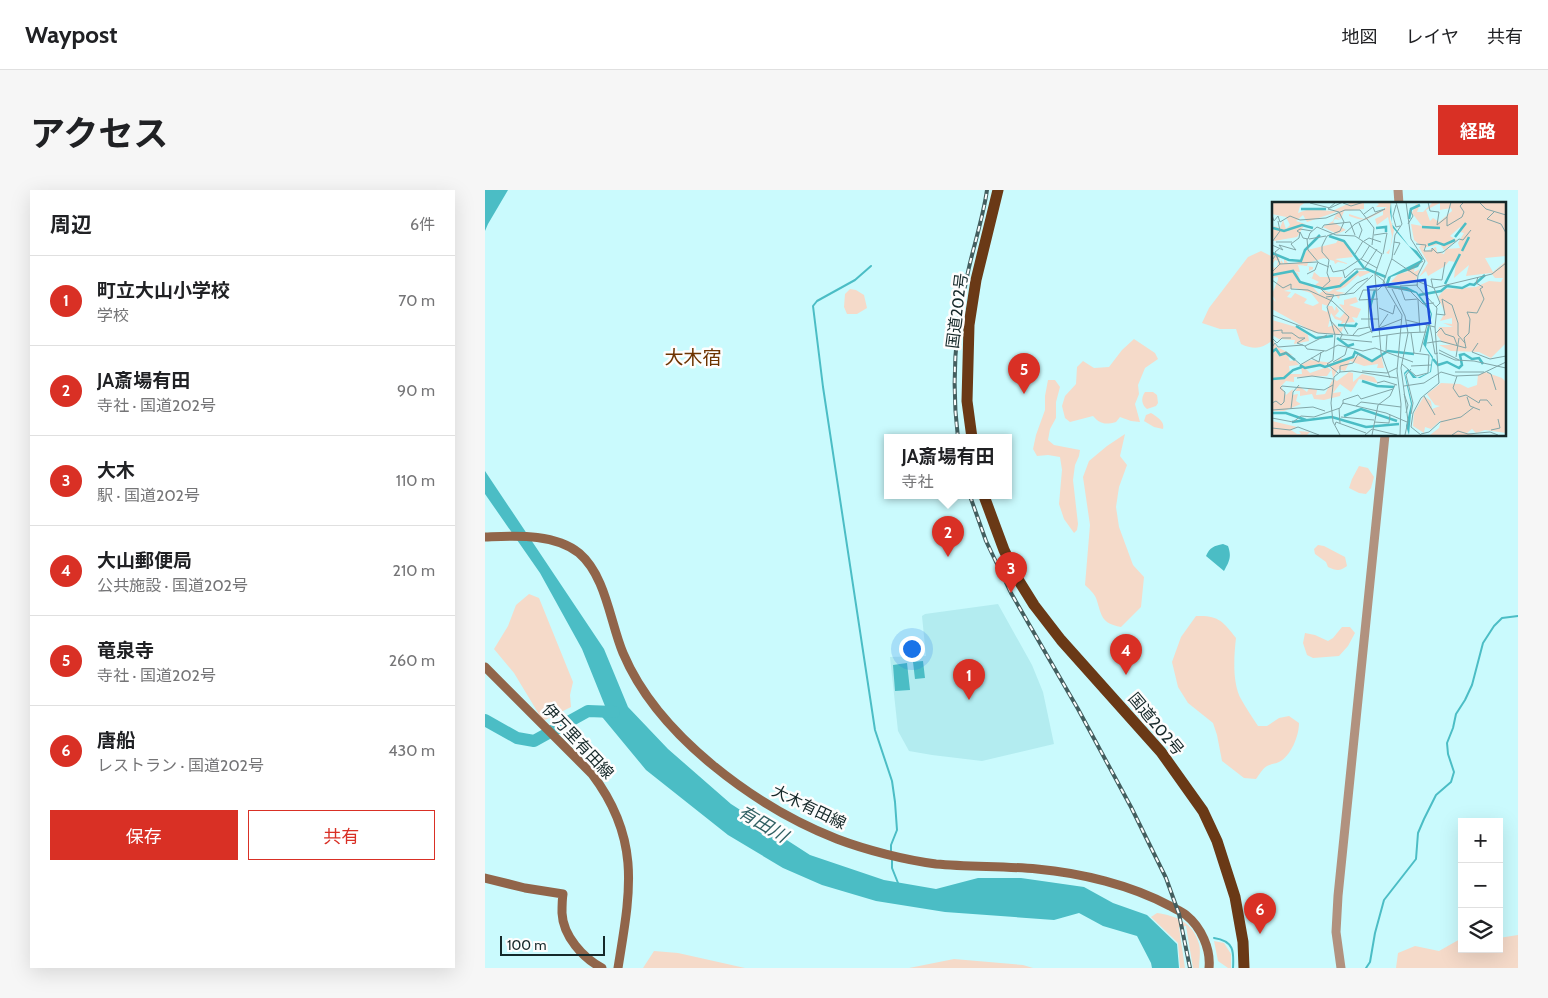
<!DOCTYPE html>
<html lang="ja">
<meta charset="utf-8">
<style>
body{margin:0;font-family:Cabin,"Noto Sans JP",sans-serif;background:#f6f6f6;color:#202124}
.controls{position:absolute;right:15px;bottom:15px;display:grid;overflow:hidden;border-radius:0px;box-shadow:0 5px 20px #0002}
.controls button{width:45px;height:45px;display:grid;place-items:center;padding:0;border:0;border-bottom:1px solid #e0e0e0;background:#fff;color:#202124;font:25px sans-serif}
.scale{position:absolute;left:15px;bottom:12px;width:105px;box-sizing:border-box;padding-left:5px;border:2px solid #152829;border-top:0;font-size:14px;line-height:18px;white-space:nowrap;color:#152829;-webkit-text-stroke:4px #fdfdfd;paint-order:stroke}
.you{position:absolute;left:426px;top:458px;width:18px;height:18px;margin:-12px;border:4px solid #fff;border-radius:50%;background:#1a73e8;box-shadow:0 0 0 8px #1a73e833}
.badge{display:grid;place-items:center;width:32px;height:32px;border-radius:50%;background:#d93025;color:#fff;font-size:16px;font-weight:700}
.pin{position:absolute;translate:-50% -41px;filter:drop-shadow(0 1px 2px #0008)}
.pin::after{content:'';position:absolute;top:26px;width:18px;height:15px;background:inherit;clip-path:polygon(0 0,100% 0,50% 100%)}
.popup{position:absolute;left:399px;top:244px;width:128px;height:65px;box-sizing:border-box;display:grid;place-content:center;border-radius:0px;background:#fff;filter:drop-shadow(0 1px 4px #0005);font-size:16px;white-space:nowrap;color:#757577}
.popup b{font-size:19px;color:#202124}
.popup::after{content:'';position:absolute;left:50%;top:100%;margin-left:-10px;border:10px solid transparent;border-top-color:#fff}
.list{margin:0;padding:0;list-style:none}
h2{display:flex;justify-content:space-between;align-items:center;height:65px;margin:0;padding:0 20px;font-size:21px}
h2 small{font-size:16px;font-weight:400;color:#757577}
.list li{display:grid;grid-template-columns:32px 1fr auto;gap:15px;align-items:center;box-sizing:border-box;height:90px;padding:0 20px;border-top:1px solid #e0e0e0}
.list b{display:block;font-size:19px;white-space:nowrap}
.list p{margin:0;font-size:16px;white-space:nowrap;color:#757577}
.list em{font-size:16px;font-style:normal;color:#757577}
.actions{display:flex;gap:10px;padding:15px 20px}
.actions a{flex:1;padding:11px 0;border:1px solid #d93025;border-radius:0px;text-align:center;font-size:18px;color:#d93025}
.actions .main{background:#d93025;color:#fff}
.icon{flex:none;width:28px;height:28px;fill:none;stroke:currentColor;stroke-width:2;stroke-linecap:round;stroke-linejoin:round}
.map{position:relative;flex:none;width:1033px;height:778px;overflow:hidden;border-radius:0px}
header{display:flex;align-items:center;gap:30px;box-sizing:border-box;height:70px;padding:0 25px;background:#fff;border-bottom:1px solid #e0e0e0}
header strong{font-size:24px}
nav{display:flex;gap:28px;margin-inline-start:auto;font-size:18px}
.intro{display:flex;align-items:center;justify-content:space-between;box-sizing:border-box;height:120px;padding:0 30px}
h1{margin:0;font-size:35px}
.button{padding:12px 22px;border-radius:0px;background:#d93025;color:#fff;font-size:18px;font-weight:700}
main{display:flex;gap:30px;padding:0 30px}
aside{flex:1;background:#fff;border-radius:0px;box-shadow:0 5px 20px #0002}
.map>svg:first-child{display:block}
.built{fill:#b3ecf0}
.green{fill:#f5dac9}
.water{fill:#4bbdc5}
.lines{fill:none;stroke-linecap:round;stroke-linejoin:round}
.stream{stroke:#4bbdc5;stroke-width:2}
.river{stroke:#4bbdc5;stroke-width:12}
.tertiary{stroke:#b1927f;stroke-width:9}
.secondary{stroke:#91654a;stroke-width:9}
.trunk{stroke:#6a3916;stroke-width:11}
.rail-casing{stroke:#435e5f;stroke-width:4}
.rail{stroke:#fdfdfd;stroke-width:2;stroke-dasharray:5.5;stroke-linecap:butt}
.labels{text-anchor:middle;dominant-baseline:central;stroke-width:5;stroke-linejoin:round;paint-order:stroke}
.street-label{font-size:16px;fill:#152829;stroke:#fdfdfd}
.water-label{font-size:18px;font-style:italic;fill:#2f5f62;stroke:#fdfdfd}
.quarter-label{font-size:19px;fill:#6d3300;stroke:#fdfdfd}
.inset-river{fill:none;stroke:#4bbdc5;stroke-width:2.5}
.inset-road{fill:none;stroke:#82a6a8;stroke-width:1}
.view{fill:#1d4ed8;fill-opacity:0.15;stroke:#1d4ed8;stroke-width:2.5}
.inset-edge{fill:none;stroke:#152829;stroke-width:2.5}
</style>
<header>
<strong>Waypost</strong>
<nav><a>地図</a><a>レイヤ</a><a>共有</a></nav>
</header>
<div class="intro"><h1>アクセス</h1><a class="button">経路</a></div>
<main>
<aside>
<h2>周辺<small>6件</small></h2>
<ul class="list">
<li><span class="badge">1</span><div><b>町立大山小学校</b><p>学校</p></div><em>70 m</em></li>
<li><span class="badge">2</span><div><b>JA斎場有田</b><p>寺社 · 国道202号</p></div><em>90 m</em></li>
<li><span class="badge">3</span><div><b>大木</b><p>駅 · 国道202号</p></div><em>110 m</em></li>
<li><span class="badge">4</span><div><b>大山郵便局</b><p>公共施設 · 国道202号</p></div><em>210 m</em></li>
<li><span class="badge">5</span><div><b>竜泉寺</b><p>寺社 · 国道202号</p></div><em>260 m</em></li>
<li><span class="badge">6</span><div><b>唐船</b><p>レストラン · 国道202号</p></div><em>430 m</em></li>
</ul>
<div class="actions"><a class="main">保存</a><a>共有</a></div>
</aside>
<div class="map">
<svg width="1033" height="778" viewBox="0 0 1033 778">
<rect width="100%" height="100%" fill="#cafafd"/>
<!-- built -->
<path class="built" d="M513,414L547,475L558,502L569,554L497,571L447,565L424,561L413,541L405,467L441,466L437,426L440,424Z"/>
<!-- green -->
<path class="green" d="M776,61L788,67V150C777,159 769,160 756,154L751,139H735L717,133L724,118L763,67Z
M365,99L371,100L379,105L382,118L372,124H362L359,117L360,104Z
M649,149L670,163L673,169L660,178L653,195L654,204L650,214L655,232L646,231L635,227L631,232C620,235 615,234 608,226L585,232L580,228L577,216L580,206L591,194L592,177L598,171L609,178L624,177L637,160Z
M563,190H570L575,197L571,212V228L565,239L563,250L569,255L595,260L594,266L590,275L588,290L593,334L592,340L589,343L579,329L574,314L577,280L575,267L563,265L552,266L548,259L551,245L560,220V206Z
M660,202H668L672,205L673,213L671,216L662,219C656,214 656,208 660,202Z
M666,223C672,227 680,231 678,239L669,237L659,231L661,225Z
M640,244L635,266L642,275L634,297L631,317L634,337L648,375L659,387L656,417L636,437C615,433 617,425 611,408C609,403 604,399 600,395L605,335L598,287L604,271L622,256Z
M874,276L883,278L889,287L886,298L881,304L874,303L864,298L867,289Z
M833,355L839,356L860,367L862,376C855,381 852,381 843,377L841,372L830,364L829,359Z
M44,404L54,408L88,492L85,505L86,517L58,531L29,483L9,459L23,436L31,415Z
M711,426C733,425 738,431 751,448C749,465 747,493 756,509C761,518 767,527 773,536H782L794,528L804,526L814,533C814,546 806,566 794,572C790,574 785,574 782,576C778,578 774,585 771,589L759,588L737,571L732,545L728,533L703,513L693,497L687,472L696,447Z
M857,437H865L870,443L863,456L854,466L828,468L822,465L818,453L820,443L830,445L843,451L848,448Z
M672,723C691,726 708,732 714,754C716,761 714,771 714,778H708L701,736L694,737L700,778H695L693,753L666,727Z
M1033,745V778H911L913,763L930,756L954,761L977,748V759H1014V748Z
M729,751L739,753L746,764V778H743L733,771Z
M169,761L193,763L260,778H158Z
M469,769L538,775L548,778H424Z"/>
<!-- water -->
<path class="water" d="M0,0H23L3,34L0,41Z
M0,281L119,459L143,517L183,559L246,614L325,665L399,690L451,699L493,688H536L599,697L628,713L662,725L692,754L694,778H667L666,773L652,746L618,736L594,723L569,730L460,722L391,711L337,695L298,678L243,645L161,580L113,522L120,516L97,459L55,383L0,304Z
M738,354L743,356C747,367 744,372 739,381L721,366C725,357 729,356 738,354Z
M438,471L440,488L430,489L428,472Z
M422,473L425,500L410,501L408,475Z"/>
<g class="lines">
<!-- stream -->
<path class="stream" d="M386,76L370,90L332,111L328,116L338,197L390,540L407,591L410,612L412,640L406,655V661
M407,669V678L413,693
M729,748C749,751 749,761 748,778
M881,778L885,772L890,743L899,710L931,669L933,643L939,629L951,605L966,592L969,582L963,564L962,553L968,538L971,524L980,510L987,495L998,453L1009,436L1017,428L1033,426"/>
<!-- river -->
<path class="river" d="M0,530L32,548L49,551L103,521L129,522"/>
<!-- tertiary -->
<path class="tertiary" d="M913,0L914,14
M856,778L851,742L853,706L900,245"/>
<!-- secondary -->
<path class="secondary" d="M0,347C30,346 69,343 94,363C121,386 125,432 138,463C173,546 271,617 352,649C381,660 420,670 451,674C484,677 519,676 552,679C596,683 646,695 685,716C690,719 696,721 701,725C716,737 726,759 724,778
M0,477L107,584C157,650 145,703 133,778
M0,688L40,698L78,704C77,710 77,717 77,723C78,746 98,768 117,778"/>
<!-- trunk -->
<path class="trunk" d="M487,248L482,211L484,135L491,90L513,0
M499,306L519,360L534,391L549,415L576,450L676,562L718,621L732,651L750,707L758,752L759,778"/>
<!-- rail casing -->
<g class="rail-casing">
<path id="rail" d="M473,248C466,192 470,137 483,82C489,54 498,28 502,0
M485,306L501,351L526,403L593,519L646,617L681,688L694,724L705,778"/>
</g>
<!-- rail -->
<use href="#rail" class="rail"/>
</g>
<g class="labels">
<!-- street labels -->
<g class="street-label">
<text transform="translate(472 121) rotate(-83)">国道202号</text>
<text transform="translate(671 534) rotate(50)">国道202号</text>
<text transform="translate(93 551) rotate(47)">伊万里有田線</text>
<text transform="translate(324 617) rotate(26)">大木有田線</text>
</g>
<!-- water labels -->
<g class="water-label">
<text transform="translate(278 634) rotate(31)">有田川</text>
</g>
<!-- quarter labels -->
<g class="quarter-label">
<text x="208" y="167">大木宿</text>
</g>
</g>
<!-- overview -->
<g transform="translate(787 12)">
<rect width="234" height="234" fill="#cafafd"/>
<path d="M0,0H34L28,4L26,11L37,7L60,9L80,0H92V7L72,9L69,17L63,14L68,18L63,17L61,20L74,28L65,32L51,25L61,19L63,14L67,9L35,20L31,13L24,19L33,22L25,35L2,39L0,31L2,24L8,26L11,18L14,27L18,23L14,15L0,12ZM103,0H119L118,17L122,28L117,52L114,51L118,47L120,34L116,15L105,23L103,17L111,13V9L94,18L86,17L77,14V12L92,17L115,5H104L107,2ZM161,0H234V54L213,56L221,70L234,59V141L219,156L207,150L179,149L167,143H179L170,140L165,133L167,125H181L171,121L180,122V116L168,119L173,111L166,95L173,87L204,85L217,79L229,80L231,76H223L219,71L194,74L197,63L182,76L184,60L177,59L173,64L156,74L154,69L147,75L156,61L147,45L149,44L142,38L139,22L150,24L140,11L144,2H148L145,10H151ZM168,1V8L179,6L180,9L167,20L161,16L158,19L154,8ZM188,25V30L192,31L186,41L188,46L174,47L172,52L165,50L164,45L154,49L151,46L168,42L172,48L185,38L178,34ZM66,38L74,41L81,55L63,57L77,62L66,60L63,62L62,59L52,56L36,61L35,64L41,65V67L37,69V64L26,63L28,70L19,69L26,71L28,80L38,82L47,92L52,88L57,90L67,84L51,87L48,84L47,87L43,83L47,80L37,75L40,76L42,70L48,75H71L67,81L73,76L69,84L87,69H101L88,75L86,73L73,85L63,89L74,91L68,92L67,97L62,92L56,104L50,102V108L55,110L56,104H60L63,109L64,104L67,109L63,114L68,116L73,110L67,102L72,103V98L84,95L86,100L77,103L89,107L85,116L80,115L83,120L71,121L68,125L70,119L63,117L59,111L56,125L62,123L59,119L67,126L71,125L70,129L67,132L43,131L0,107V96L4,100L0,92L6,78V75L0,76V66L5,65L6,59L3,58L0,63V51L10,55L7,56L9,61V58L12,62V56L16,61H24L29,59L35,48L64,41ZM23,86L39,91L47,101L41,104L32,101L35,97L23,91L19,96L15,95L19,90L12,89ZM143,64L142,70L148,67L143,80H119L127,71L138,70L128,69ZM0,118L24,125L36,133L37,139L22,142L23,138L7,137L0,133ZM0,136L5,145L21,153L15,152L18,159L23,158L27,163L17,164L18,172H30L29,163L38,158L61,161L34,167L38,171L55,165L59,168L55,174L22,175V180L14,179L9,184L14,193L21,187L20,193L26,192L24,199L29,202L12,209H0ZM109,153L112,166H105L106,162L92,164L78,159L73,169L66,167L61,176L59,164L68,156L74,158L87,154L101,159ZM77,170L81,171V180L90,172L102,175L106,181L87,177L79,190L68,182L61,191L69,190L68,194L52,198L42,197L40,192L28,194V189H23L27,184L35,190L37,186L45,188L44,193L53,192L61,177L65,179ZM213,170L230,176L234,180V231L213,228L204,231L200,227L195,231L203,233H158L167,226L169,218L159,227L153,225L152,231L141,224L142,211L152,194L159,199L160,207L168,204L163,203L155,192L169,181L188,182L196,186L205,183L206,173ZM0,219L25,225L19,228L25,232H29L27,229L38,230L35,233H0Z" fill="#f5dac9" fill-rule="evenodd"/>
<path d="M119,0L120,22L137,44L145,49L151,57L146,65L119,75L116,83L135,85L145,90L158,107L160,112L154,145L161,155L159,170L148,176H141L136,169L133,172L140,201L137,233L134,224L139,202L132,171L136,167L145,176L158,170L160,156L151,142L159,112L144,91L116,85L114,81L116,75L149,58L121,26L118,10Z" fill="#4bbdc5"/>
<path class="inset-river" d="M29,7H54M137,17L139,7L148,3M150,25L168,26M1,26L12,29L30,23L41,26M104,26L114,25V30M57,34L72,39L92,66L114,75M183,35L194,21M156,43L164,40L172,43L183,38M190,49L197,35M0,51L17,58L29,59L33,48L48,33M0,73L21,69L28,80L52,87L68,84L86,69M173,82L188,52M147,93L169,89L175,84L190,86L198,82L202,83L213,73M98,105L103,88M66,123L83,124L85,121M24,124L44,136L61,134M65,136L76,144L82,142M0,150L4,147L8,153L14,151L23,158M161,157L166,163L175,160L187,166L190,163L188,153L192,152L200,157L207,156L211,162M28,163L33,166L48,163L53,165L81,155L83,150L100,159L116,149L142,152M0,177L12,176L21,168L30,165M90,179L105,184L122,185M0,211H14L34,218M72,214L89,207L125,219M20,220L60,215L94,225L127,222"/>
<path class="inset-road" d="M64,0L56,7L67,10L72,20L68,29L55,34L50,44V50L57,58L55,71L58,79L49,87L54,92L62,93L55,105L63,133L61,158L55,162L66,171M124,0L130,22L123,33L120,56L111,81L130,113L125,169L129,202L128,233M134,0L139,37L153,59L146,73L145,84L165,106L163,125L167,181L149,196L141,211L139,225L149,233M156,0L158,9L167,10L165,23L175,15V24L190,15L192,10L188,4L192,0M207,0L214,7L234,13M38,1L58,6L71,0M71,1L79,4L92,0M124,3L121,14L124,25L128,24M222,10L215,17L229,22L234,31M0,13L2,19L6,14L8,20L18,14L28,18L54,16L73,8H88L102,26L100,43M175,15L179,0M136,22L141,14L138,8M50,26L52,23L78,20L83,33M28,31L25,29L28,27L40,29M73,31L83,22L113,7L103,10L101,5L92,12M102,33L115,31L111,52M87,36L90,28L87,21M35,37L36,48L47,61L57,65M37,37L54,34M92,39L97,36L109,40M0,40L8,29L6,19M4,40H20M122,40L128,41L122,53M144,42L154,43L152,49H160V46L165,51L171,50L187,37L191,38L199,28M0,43L11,48L7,43L24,48L19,42L27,36L28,30L31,36L36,37L38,31L45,25L64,33L83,34L110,52L103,72L112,79L114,85L137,88L151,102L162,101M83,52L91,39M89,57L105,66M120,57L145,74M0,58L4,53L8,62M8,62L45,60M58,63L61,70L72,68L90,56L98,43M71,69L73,76L83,67H92L105,47M136,69L151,59M0,70L8,62L3,50L8,46M35,72L43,68L46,60M103,72L109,151L118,176M0,78L11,86L19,82V87L36,88L60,99L77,115L72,125L76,132M145,79L162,86L168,101L164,105M146,83L128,84L133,98L146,97M161,86L159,77L170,78L173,60M162,86L220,72L234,61M120,87L133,114L136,131L129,166L136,219L133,233M96,88L97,124L100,131M72,93L85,81L96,76M54,95L82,91L101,73M106,97L87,98L91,88H106L111,83M146,98L148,130M107,106L121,112L123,103M164,112L173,113L170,97L180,103L186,121V133L193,141M0,113L46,131L87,134L130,117M89,117H107M58,118L71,133M134,118L163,125M158,124L163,152L166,151M107,125L116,112M0,129L10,128V131H20L27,136H33L25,141M129,131L154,130M139,131L142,151M164,131L169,126L173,132L182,135L185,143M70,133L68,137L100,140M81,133L86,127L98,125M100,135L129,131M0,136L5,141L10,136H19M25,141L33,144L55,133M155,141L168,139L194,146L192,136L197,131L198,117L195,110L205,111L212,97L208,87L211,85L204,81L206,75M206,141L200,150L218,157L234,154M33,144L35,147L54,149L66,143L91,149L103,146L141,160M0,145L3,141L6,145L31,143M167,148L187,158M114,149L115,133M148,150L155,123M167,151L183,158L202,159L234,166M9,153L14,150L28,162M184,155L187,136M39,156L47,160L49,150M61,160L73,153L75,146M130,162L144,174L156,171L157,153L141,151M28,163L52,149M139,164L159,163M139,167L134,173L141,201L139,212M90,169L115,171L125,166M68,170V164L81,161L86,152L92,155M183,170H212M215,170L219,172L224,188M185,174L181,186L187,195L194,193L207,201L208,198H215L220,204M25,176L40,174L61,177M105,181L112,179L125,183M132,184L152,181L169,170L183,174L207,173L234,160M132,192L136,203L134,211M152,194L163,213M195,195L198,204L208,208M0,201L4,199L9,203L12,200L13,190L8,186L10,184L52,188L61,183M71,202V198L86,193L89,197L121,187M84,204L89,200L129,205M67,206L68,221M19,207L21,190L27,183M0,208L41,205L53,209M69,215L102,218M0,216L21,220L29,214L42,215L68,206L71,201L114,211L135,220M102,220L117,221L118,213M63,223L64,220L94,231M0,226L18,228L26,225L47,233M219,228L228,226L226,217M149,232L157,230L168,220L189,215L202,205M68,233L61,220L59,201L62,175L68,170L80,169L125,176M93,233L100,227L125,233M100,233L106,203L118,194L123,183M180,233L186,229L196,232L218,230L226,233"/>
<path class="view" d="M153,78L158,121L101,128L96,85Z"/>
<rect width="234" height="234" class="inset-edge"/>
</g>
</svg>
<div class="controls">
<button>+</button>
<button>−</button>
<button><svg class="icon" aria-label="layers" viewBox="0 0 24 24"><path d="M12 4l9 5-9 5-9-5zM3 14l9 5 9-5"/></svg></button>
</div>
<div class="scale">100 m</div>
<div class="you"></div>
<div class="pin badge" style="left:484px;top:510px">1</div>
<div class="pin badge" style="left:463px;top:367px">2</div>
<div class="popup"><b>JA斎場有田</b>寺社</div>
<div class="pin badge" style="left:526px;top:403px">3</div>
<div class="pin badge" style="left:641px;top:485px">4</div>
<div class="pin badge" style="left:539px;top:204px">5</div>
<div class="pin badge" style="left:775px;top:744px">6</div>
</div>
</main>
